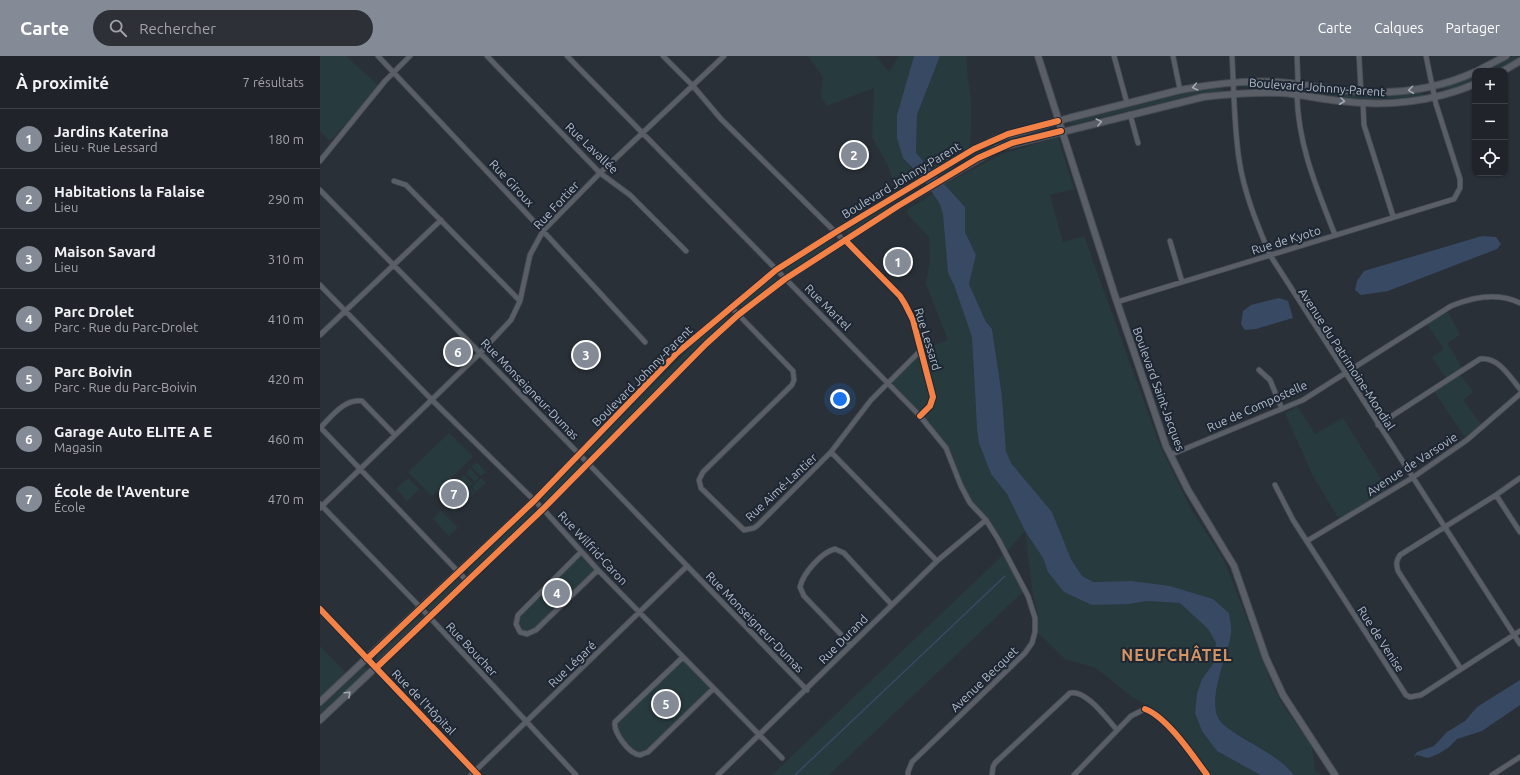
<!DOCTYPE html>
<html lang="fr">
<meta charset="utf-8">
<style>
body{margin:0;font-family:Ubuntu,sans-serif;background:#2d3036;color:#f1f3f6}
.controls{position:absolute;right:12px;top:12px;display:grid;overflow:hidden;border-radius:8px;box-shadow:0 1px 3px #0004}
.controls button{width:36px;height:36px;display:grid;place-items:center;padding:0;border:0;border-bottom:1px solid #3d4147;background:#20242a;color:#f1f3f6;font:20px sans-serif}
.you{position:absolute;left:520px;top:343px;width:14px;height:14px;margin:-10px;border:3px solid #fff;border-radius:50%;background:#1a73e8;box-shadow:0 0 0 6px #1a73e833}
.badge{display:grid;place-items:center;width:26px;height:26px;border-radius:50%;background:#848b96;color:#fff;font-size:13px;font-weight:700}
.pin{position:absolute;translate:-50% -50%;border:2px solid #fff;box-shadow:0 1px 4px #0006}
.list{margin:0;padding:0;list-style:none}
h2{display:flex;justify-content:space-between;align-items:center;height:52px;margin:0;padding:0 16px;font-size:17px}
h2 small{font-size:13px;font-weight:400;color:#a2a4a8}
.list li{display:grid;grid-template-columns:26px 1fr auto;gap:12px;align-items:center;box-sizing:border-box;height:60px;padding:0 16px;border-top:1px solid #3d4147}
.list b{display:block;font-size:15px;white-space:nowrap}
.list p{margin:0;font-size:13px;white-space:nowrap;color:#a2a4a8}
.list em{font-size:13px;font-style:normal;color:#a2a4a8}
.icon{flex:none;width:22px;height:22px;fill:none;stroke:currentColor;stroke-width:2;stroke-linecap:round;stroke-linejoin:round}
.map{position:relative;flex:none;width:1200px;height:719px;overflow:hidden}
header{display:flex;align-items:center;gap:24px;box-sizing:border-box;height:56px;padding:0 20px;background:#848b96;color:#fff}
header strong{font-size:19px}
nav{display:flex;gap:22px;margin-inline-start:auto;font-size:14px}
.search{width:280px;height:36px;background:#2d3036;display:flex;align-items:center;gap:10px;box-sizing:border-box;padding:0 14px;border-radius:22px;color:#a2a4a8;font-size:15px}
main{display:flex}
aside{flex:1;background:#20242a}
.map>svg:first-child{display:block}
.green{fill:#273a3e}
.water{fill:#384963}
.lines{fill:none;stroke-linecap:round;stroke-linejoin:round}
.stream{stroke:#384963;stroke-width:1.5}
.minor-casing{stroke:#484c53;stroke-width:6}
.tertiary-casing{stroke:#484c53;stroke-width:8}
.minor{stroke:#5a5e66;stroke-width:4.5}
.tertiary{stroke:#5a5e66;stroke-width:6}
.cycleway-casing{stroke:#1d2633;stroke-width:8}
.cycleway{stroke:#f48246;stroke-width:6}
.oneway{stroke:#a2a9b5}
.labels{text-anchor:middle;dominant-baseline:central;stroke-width:4;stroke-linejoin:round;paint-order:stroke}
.street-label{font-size:12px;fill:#b4bcc9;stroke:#1d2633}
.district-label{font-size:16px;font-weight:bold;letter-spacing:1px;fill:#d59563;stroke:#1d2633}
</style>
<header>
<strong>Carte</strong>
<div class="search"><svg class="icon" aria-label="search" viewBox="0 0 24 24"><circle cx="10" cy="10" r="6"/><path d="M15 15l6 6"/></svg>Rechercher</div>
<nav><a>Carte</a><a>Calques</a><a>Partager</a></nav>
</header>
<main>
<aside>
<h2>À proximité<small>7 résultats</small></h2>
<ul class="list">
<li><span class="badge">1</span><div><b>Jardins Katerina</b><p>Lieu · Rue Lessard</p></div><em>180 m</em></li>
<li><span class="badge">2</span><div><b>Habitations la Falaise</b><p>Lieu</p></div><em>290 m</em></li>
<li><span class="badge">3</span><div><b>Maison Savard</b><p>Lieu</p></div><em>310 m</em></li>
<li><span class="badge">4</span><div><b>Parc Drolet</b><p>Parc · Rue du Parc-Drolet</p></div><em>410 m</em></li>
<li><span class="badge">5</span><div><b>Parc Boivin</b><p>Parc · Rue du Parc-Boivin</p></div><em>420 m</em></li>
<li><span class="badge">6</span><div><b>Garage Auto ELITE A E</b><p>Magasin</p></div><em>460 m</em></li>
<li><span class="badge">7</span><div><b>École de l'Aventure</b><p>École</p></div><em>470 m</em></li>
</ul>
</aside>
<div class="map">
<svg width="1200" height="719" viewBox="0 0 1200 719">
<rect width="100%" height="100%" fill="#2a3038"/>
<!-- green -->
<path class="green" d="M0,0H26L60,31L10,85L0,75Z
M488,0H556L569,16L579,0H594L577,59L583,102L599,121L575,134L569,112L552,81L554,32L507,50L501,40L503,21Z
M620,0H647C646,16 650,31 651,47C652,62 651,79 649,94L633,103V124L682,98L738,81L754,133L730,139L743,186L764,180L839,387L872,455L901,499L907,512L953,630L961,646L992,691L995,715L1002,719H974C957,697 926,686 904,669C882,652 908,600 911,578C912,571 910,564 909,557L893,543L850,530L812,525L772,526L762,520L751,503L732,456L691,407L686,395L682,340L672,273L666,266L649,228L656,199L645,176V151L596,97L597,59Z
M1194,0L1200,1L1176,15H1165Z
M1155,20V25C1144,29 1134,32 1122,33V31Z
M923,29H960L1039,39L1094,37L1103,38V40L1048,44L979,36L923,31Z
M884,33H903V35L869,40L750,69V66Z
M729,72V74L684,86L653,101L651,100L685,83Z
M613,138L620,148L623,159L628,217L634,229L652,280L657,373L671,418L687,438L705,475L723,502L728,516L809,548L827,545L860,547L888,573L896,587L894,608L882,623L877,637L875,657L897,695L940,719H891L867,685L831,651L812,641L776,612L745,603L716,575L718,558L713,540L705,475L686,497L705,534L509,719H452L685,497L677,483L650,447L619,382L567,327L600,295L628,284L606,228L610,204L609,181L589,160L586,154Z
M570,149L571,151L530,177H527V173Z
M511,183H513V187L468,217L465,216L466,212Z
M453,221L457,222L456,225L424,250H420L421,246Z
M1128,256L1140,279L1127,287L1143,313L1139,317L1153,336L1143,344L1163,371L1147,384L1113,334L1127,324L1112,301L1124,293L1105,266Z
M404,260H407L408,264L271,399H268V395L377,285Z
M975,347L995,378L1023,362L1069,436L1020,465L992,418L965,357L975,352Z
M129,377L151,398L152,402L112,440L88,416Z
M157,406L166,416L161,420L152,411Z
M257,407H260V411L226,445H223L222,442Z
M150,412L159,422L155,426L146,417Z
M144,419L153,428L148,432L139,423Z
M88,422L99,433L87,445L76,433Z
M161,422L166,427L156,436L152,431Z
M137,425L146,434L142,438L133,429Z
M131,431L140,440L135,445L126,435Z
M151,432L155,437L145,446L141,441Z
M124,437L133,446L129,451L120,441Z
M139,443L143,447L134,456L129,452Z
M211,452L215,456L150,517L147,513Z
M121,455L138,472L129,480L113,463Z
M261,496L278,514L216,574L203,578L196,564Z
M136,523H139L140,527L111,554L108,553V550Z
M97,561H100L101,564L59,604H56L57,599Z
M0,590L29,620L0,646Z
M363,601L393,633L328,696L316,699L296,677L295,666Z
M46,611L47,615L0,659V652L43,612Z"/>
<!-- water -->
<path class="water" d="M594,0H620L597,59L596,97L645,151V176L656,199L649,228L666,266L672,273L682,340L686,395L691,407L732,456L751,503L762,520L773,526L812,525L850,530L893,543L909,557C910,564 912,571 911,578C908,600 882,652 904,669C926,687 957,697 974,719H940L897,695L882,675L875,657L877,637L882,623L893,608L896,587L888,573L860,547L827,545L809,548L772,549L744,536L728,516L723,502L705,475L687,438L671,418L659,387L657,373L652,281L634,229L628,217L623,159L620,148L602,122L583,102L577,82V59Z
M1162,180L1176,181L1181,188L1177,193L1068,235L1041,239L1035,234L1037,225L1044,215Z
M959,242L968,245L973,262L936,273L925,274L921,268L923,255L931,249Z
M1200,624V649L1162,675L1137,683L1128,692L1118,698L1108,702L1097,699L1094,701L1097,696L1114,690L1127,676L1145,665L1157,651Z"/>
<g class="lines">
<!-- stream -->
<path class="stream" d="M475,719L685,520"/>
<!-- minor casing -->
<g class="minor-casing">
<path id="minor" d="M58,0L223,175L325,286
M167,0L280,117L310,139L366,195
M247,0L600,360L626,392L641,430L650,447L666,464L678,483L708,540L715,562V576L712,587L705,597L592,706L588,716V719
M343,0L373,30L401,63L580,240L593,264L613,341L610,350L600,360
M794,0L807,47
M853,0L860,34
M912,0C914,35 914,69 919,103C924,137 937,168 950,199L1200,588
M977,0L978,27
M1039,0L1041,36
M977,39C978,89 997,133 1015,179
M1043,47L1044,69L1073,160
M810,58L818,87
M0,105L65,25L90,0
M74,125L86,129L200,245
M0,134L260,399L487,634
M850,185L862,226
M0,229L112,344L223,453L278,514L462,702
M797,246L1134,143L1140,132V123L1116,48L1106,0
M411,251L473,315L474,324L472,329L383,416L379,424L381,432L424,474L434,472L438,469L511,396L551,344L600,295
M0,279L121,164
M939,314L950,324L962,353
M1058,369L1160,303C1179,301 1189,320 1200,333
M0,371L147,525
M1,371C12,360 24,343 42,345L75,379
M511,396L617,505
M850,399L983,344L1131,250C1153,241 1178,236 1200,247
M955,429L973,464L1086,639L1090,641L1101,639L1200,575
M1176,439L1200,476
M0,448L101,552L256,719
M0,452L160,297L191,264L200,245L210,199L223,175L280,117L404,0
M987,485L1092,422L1147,384L1200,338
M261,496L198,559L196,568L200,576L207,578L216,574L278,514
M0,553L158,719
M531,589L484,540L480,531C483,517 502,496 515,493L524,497L572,549
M363,601L295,666C293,676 309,698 320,699L328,696L393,633
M1141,613L1078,515C1076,508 1076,505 1080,499L1176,439L1200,422
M151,719L366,511
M398,719L617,505L666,464
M672,719L673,711L675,707L750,637C766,633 787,663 797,674
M754,719L811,660L825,653C847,661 873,700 887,719
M1172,719L1200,701"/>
</g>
<!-- tertiary casing -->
<g class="tertiary-casing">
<path id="tertiary" d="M718,0L797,246L846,390L868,434L914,510L946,602L963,639L1015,719
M1157,15L1186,0
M1183,15L1200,5
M0,646L215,444L357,297L456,214L516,176L654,93L675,83L749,62L860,34C892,28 924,24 957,26C976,27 995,31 1014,33C1062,40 1111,36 1155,16
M0,664L223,453L386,288L418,259L465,223L578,150L678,92L883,41C910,38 936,36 963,37C982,39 1001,43 1020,45C1065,51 1113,46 1155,28"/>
</g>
<!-- minor -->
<use href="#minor" class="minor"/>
<!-- tertiary -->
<use href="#tertiary" class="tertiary"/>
<!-- cycleway casing -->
<g class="cycleway-casing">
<path id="cycleway" d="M525,184L580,240L585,248L593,264L613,341L610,350L600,360
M0,553L158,719
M47,603L215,444L357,297L456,214L516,176L654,93L688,78L738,65
M56,612L223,453L386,288L418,259L465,223L578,150L658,102L692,87L741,75
M825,653C847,661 873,700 887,719"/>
</g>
<!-- cycleway -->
<use href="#cycleway" class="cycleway"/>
</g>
<!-- one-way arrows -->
<defs><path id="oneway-chevron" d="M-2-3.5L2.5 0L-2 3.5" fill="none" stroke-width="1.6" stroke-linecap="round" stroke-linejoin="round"/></defs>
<g class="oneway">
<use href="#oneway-chevron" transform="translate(875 31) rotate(169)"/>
<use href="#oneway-chevron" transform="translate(1091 34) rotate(172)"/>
<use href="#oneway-chevron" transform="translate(1022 45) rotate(7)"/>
<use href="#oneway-chevron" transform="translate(779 66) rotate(-14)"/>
<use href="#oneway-chevron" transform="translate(28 638) rotate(-43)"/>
</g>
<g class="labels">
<!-- street labels -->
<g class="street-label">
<text transform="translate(997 31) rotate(4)">Boulevard Johnny-Parent</text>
<text transform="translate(272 92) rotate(44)">Rue Lavallée</text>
<text transform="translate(581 124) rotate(-31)">Boulevard Johnny-Parent</text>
<text transform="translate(192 127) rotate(47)">Rue Giroux</text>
<text transform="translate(236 149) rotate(-47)">Rue Fortier</text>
<text transform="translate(966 184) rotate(-17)">Rue de Kyoto</text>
<text transform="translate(508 251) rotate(45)">Rue Martel</text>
<text transform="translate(608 283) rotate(73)">Rue Lessard</text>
<text transform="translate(1027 303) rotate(57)">Avenue du Patrimoine-Mondial</text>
<text transform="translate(322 320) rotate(-45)">Boulevard Johnny-Parent</text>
<text transform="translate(210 333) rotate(46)">Rue Monseigneur-Dumas</text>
<text transform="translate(839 333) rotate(70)">Boulevard Saint-Jacques</text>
<text transform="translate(937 350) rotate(-24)">Rue de Compostelle</text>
<text transform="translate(1092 408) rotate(-33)">Avenue de Varsovie</text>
<text transform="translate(461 431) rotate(-43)">Rue Aimé-Lantier</text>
<text transform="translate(273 492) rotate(47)">Rue Wilfrid-Caron</text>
<text transform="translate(435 566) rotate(46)">Rue Monseigneur-Dumas</text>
<text transform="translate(523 583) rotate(-45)">Rue Durand</text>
<text transform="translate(1061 583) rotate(57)">Rue de Venise</text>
<text transform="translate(152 593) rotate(47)">Rue Boucher</text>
<text transform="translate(252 608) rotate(-44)">Rue Légaré</text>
<text transform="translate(664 623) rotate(-44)">Avenue Becquet</text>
<text transform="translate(104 646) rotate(46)">Rue de l'Hôpital</text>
</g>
<!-- district labels -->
<g class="district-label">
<text x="857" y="599">NEUFCHÂTEL</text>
</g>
</g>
</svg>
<div class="controls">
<button>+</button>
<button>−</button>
<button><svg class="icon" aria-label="locate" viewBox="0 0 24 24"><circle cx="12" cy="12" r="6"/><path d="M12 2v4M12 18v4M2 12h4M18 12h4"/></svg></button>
</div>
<div class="you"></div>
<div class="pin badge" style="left:578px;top:206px">1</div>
<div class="pin badge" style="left:534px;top:99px">2</div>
<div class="pin badge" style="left:266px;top:299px">3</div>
<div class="pin badge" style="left:237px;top:537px">4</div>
<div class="pin badge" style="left:346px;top:648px">5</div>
<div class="pin badge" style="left:138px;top:296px">6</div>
<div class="pin badge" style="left:134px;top:438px">7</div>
</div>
</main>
